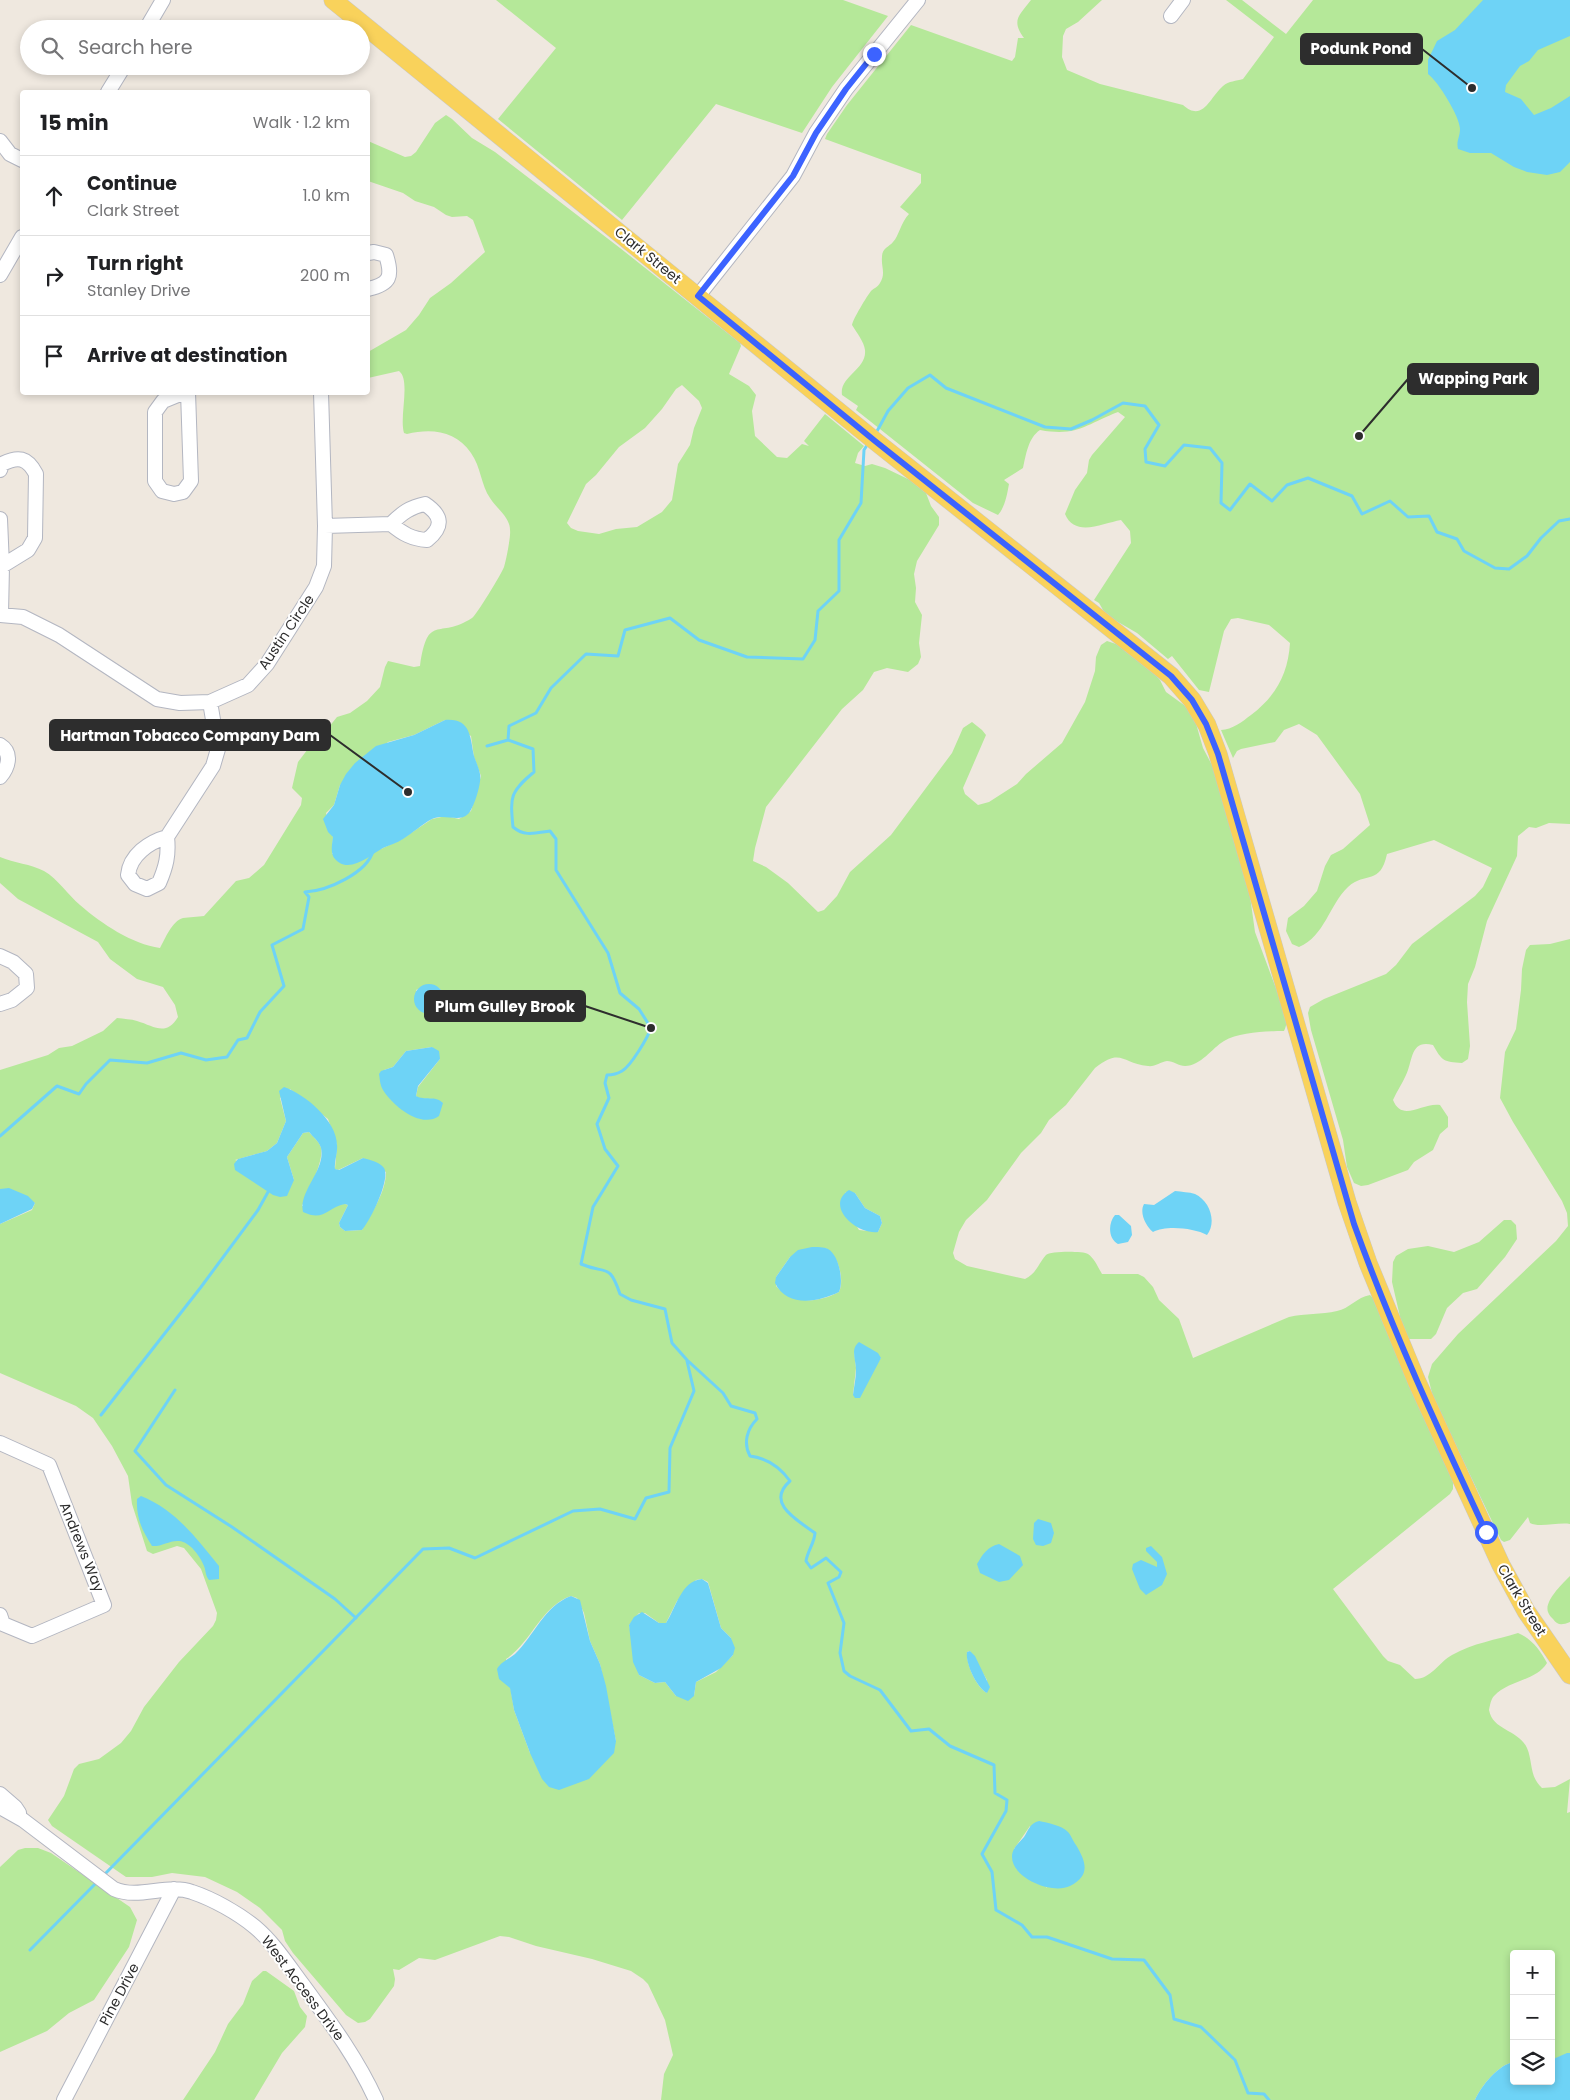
<!DOCTYPE html>
<meta charset="utf-8">
<style>
body{margin:0;font-family:Poppins,sans-serif;background:#f6f6f6;color:#202124}
.controls{position:absolute;right:15px;bottom:15px;display:grid;overflow:hidden;border-radius:5px;box-shadow:0 2px 8px #0003}
.controls button{width:45px;height:45px;display:grid;place-items:center;padding:0;border:0;border-bottom:1px solid #e0e0e0;background:#fff;color:#202124;font:25px sans-serif}
.stop{position:absolute;width:15px;height:15px;margin:-11px;border:4px solid #3c63ff;border-radius:50%;background:#fff}
.stop.end{background:#3c63ff;border-color:#fff;box-shadow:0 1px 5px #0008}
.list{margin:0;padding:0;list-style:none}
h2{display:flex;justify-content:space-between;align-items:center;height:65px;margin:0;padding:0 20px;font-size:21px}
h2 small{font-size:16px;font-weight:400;color:#757577}
.list li{display:grid;grid-template-columns:32px 1fr auto;gap:15px;align-items:center;box-sizing:border-box;height:80px;padding:0 20px;border-top:1px solid #e0e0e0}
.list b{display:block;font-size:19px;white-space:nowrap}
.list p{margin:0;font-size:16px;white-space:nowrap;color:#757577}
.list em{font-size:16px;font-style:normal;color:#757577}
.icon{flex:none;width:28px;height:28px;fill:none;stroke:currentColor;stroke-width:2;stroke-linecap:round;stroke-linejoin:round}
.map{position:relative;flex:none;width:1570px;height:2100px;overflow:hidden}
.search{position:absolute;background:#fff;box-shadow:0 2px 8px #0003;left:20px;top:20px;width:350px;height:55px;display:flex;align-items:center;gap:12px;box-sizing:border-box;padding:0 18px;border-radius:28px;color:#757577;font-size:19px}
.panel{position:absolute;background:#fff;box-shadow:0 2px 8px #0003;left:20px;top:90px;width:350px;height:305px;border-radius:5px}
.map>svg:first-child{display:block}
.green{fill:#b5e899;fill-rule:evenodd}
.water{fill:#6ed3f6}
.lines{fill:none;stroke-linecap:round;stroke-linejoin:round}
.stream{stroke:#6ed3f6;stroke-width:3}
.minor-casing{stroke:#b3b6c1;stroke-width:16}
.major-casing{stroke:#c8c8c8;stroke-width:19}
.minor{stroke:#fff;stroke-width:14}
.major{stroke:#f9d25b;stroke-width:18}
.route{stroke:#3c63ff;stroke-width:6}
.labels{text-anchor:middle;dominant-baseline:central;stroke-width:4;stroke-linejoin:round;paint-order:stroke}
.street-label{font-size:14px;fill:#2d2d2d;stroke:#fff}
.leader{fill:none;stroke:#2d2d2d;stroke-width:2}
.callout-dot{fill:#2d2d2d;stroke:#fff;stroke-width:2}
.callout{fill:#2d2d2d;stroke:#2d2d2d;stroke-width:2}
.callout-label{font-size:15px;text-anchor:middle;font-weight:bold;fill:#fff}
</style>
<div class="map">
<svg width="1570" height="2100" viewBox="0 0 1570 2100">
<rect width="100%" height="100%" fill="#efe8df"/>
<!-- green -->
<path class="green" d="M496,0H843L888,16L832,87L802,133L716,104L622,220L498,119L556,48Z
M1031,0H1102L1078,22L1066,29L1063,36L1062,57L1067,70L1100,84L1183,105C1203,123 1210,97 1223,86C1229,81 1236,81 1243,79L1274,37L1226,0H1242L1286,34L1313,0H1570V824L1549,823L1536,828L1529,827L1518,836L1517,856L1487,921L1475,967L1468,984L1467,1002L1470,1046L1468,1059L1462,1063C1444,1062 1442,1061 1433,1045C1410,1039 1413,1061 1406,1075C1402,1084 1397,1091 1393,1100C1402,1123 1423,1102 1440,1105L1448,1117V1127L1440,1134L1433,1150L1414,1162L1408,1170L1368,1185L1361,1186L1354,1183L1347,1167L1343,1140L1311,1030L1308,1013L1310,1007L1324,999L1386,974L1396,965L1412,944L1475,896L1483,887L1492,868L1434,840L1387,854C1380,886 1366,871 1348,887C1329,905 1325,936 1299,947L1292,944L1286,931L1288,918L1304,906L1317,891L1325,866L1331,855L1343,849L1370,825L1360,794L1317,735L1299,724L1284,730L1275,742L1241,749L1237,751L1233,758L1221,730C1232,730 1243,721 1251,715C1276,696 1288,674 1290,643L1269,625L1238,618L1231,619L1224,631L1209,692L1199,690L1172,656L1168,659L1137,633L1106,615L1099,603L1094,600L1131,543L1130,531L1121,520C1103,523 1075,538 1065,514L1075,490L1087,473L1089,460L1092,455L1125,417L1118,412C1086,424 1078,437 1040,430C1028,438 1026,455 1023,468L1004,480L1009,484C1007,495 1005,507 998,515L973,503L856,410L858,406L842,395C839,376 867,370 865,350C864,342 857,333 852,325C853,319 867,296 871,291C874,288 878,287 880,283C886,273 881,267 882,257C882,248 889,247 893,242C899,236 901,222 909,214L900,207L921,183V174L825,139L827,134L847,105L911,25L1012,61L1015,57L1018,38H1024C1011,20 1019,16 1031,0Z
M446,115L452,119L472,138L495,152L620,248L740,343L741,346L729,374L749,386L756,395L752,411L755,436L777,457L787,458L802,444L809,446L804,441L825,414L864,446L858,453L855,463L865,466L872,464L885,468L910,480L926,493L931,506L939,517V525L917,561L914,574L916,588L915,602L922,615L919,643L921,657L918,664L908,672L887,668L874,672L863,690L842,709L766,807L755,848L753,861L766,867L788,883L818,912L824,910L837,896L850,872L891,835L952,753L963,728L972,722L982,730L986,735L963,788L965,794L978,805L989,802L1017,784L1026,774L1062,743L1085,702L1095,671L1096,657L1101,645L1107,641L1119,645L1129,654L1147,665L1160,680L1166,692L1188,708L1195,720L1203,748L1213,767L1249,889L1255,932L1284,1010C1286,1017 1288,1023 1284,1031C1267,1031 1239,1032 1224,1041C1212,1048 1201,1066 1185,1066C1179,1066 1173,1061 1167,1061C1160,1062 1155,1067 1148,1066C1122,1064 1122,1047 1095,1068L1066,1105L1049,1120L1041,1133L1021,1153L987,1200L966,1220L959,1232L953,1253L955,1259L967,1266L1025,1279C1037,1273 1038,1264 1046,1255C1050,1251 1083,1251 1088,1254C1094,1258 1098,1267 1102,1274H1138L1144,1277L1153,1287L1159,1300L1179,1319L1193,1358L1289,1317C1305,1313 1321,1315 1337,1311C1349,1309 1357,1297 1370,1295L1375,1300L1453,1482V1489L1450,1494L1333,1589L1383,1656L1388,1661L1400,1665L1415,1679C1431,1679 1439,1662 1452,1655C1473,1643 1496,1640 1518,1633C1531,1638 1541,1651 1547,1663C1536,1681 1509,1680 1494,1696C1491,1699 1490,1705 1489,1710C1493,1731 1518,1729 1527,1748C1533,1762 1529,1776 1542,1788L1555,1787L1570,1779L1567,1813L1570,1812V2053L1551,2060V1954H1514V2062C1499,2064 1481,2086 1475,2100H661L664,2074L673,2055L665,2020L648,1984L643,1979L631,1971L592,1959L536,1946L509,1937L500,1936L435,1960L419,1958L399,1970L393,1969L395,1979L394,1986L370,2019L365,2022L358,2023L346,2015L293,1953L285,1941L282,1930L260,1908L237,1892L205,1877L172,1873L152,1877H126L52,1826L48,1820L64,1796L74,1769L79,1764L99,1759L121,1743L131,1731L144,1707L179,1662L213,1626L216,1620L217,1613L201,1569L184,1548L177,1546L153,1554L147,1551L132,1504L128,1476L112,1446L93,1418L76,1406L0,1373V1224L32,1210L35,1203L2,1189H0V1070L48,1055L59,1048L72,1046L103,1031L117,1018C124,1019 131,1019 137,1021C154,1026 166,1037 178,1017L175,1005L163,987L137,979L110,959L98,942L18,899L0,883V857C14,863 31,864 44,871C58,879 68,895 80,905C102,924 132,944 160,948C165,939 172,921 183,918C189,917 198,917 204,916L236,881L249,878L264,865L301,805L302,798L292,788L298,762L314,741L324,733L337,717L350,713L367,701L380,687L385,667L388,661L414,667L420,666C428,612 438,640 472,618C476,616 502,573 504,567C506,561 511,536 510,530C510,517 496,508 490,498C481,485 481,467 471,453C456,431 432,428 407,434L404,433C399,417 411,380 399,371L368,378V352L406,330L419,315L430,298L451,283L485,252L473,220L467,216L452,217L446,215L434,207L415,201L403,193L368,181V141L405,157L411,156L416,152L435,123ZM682,385L699,401L702,408L694,428L690,445L678,464L672,500L662,512L637,527L616,529L599,534L578,531L571,528L567,523L586,484L596,475L619,447L645,428L662,409L676,389ZM445,720L471,736L474,757L481,776L471,811L459,819L446,816L432,819L402,839L381,849L332,854L333,837L326,813L334,805L340,785L388,742L414,735ZM425,986L439,988L445,996L441,1009L425,1012L416,990ZM432,1047L440,1059L418,1087L416,1096L420,1099L435,1098L391,1100L384,1070L393,1067L406,1051ZM290,1089L328,1119L337,1145L335,1169L338,1170L363,1158L386,1172C386,1192 372,1212 362,1230L345,1231L340,1227L339,1223L348,1205L345,1204L302,1206C307,1193 324,1162 321,1148C320,1142 313,1137 309,1132L303,1133L287,1157L294,1180L235,1160L267,1151L277,1143L286,1121L280,1098ZM846,1192L855,1193L865,1208L880,1216L882,1223L878,1232L859,1230L842,1201ZM825,1248C838,1254 845,1279 839,1292C818,1303 793,1305 776,1286V1277L790,1257ZM854,1352L881,1358L853,1395L856,1368ZM702,1579L708,1582L721,1628L731,1638L733,1655L716,1672L696,1682L694,1696H676L665,1682L655,1683L639,1675L629,1625L639,1613H645L659,1623H666L677,1601L696,1580ZM571,1596L577,1598L584,1613L590,1641L600,1664L616,1741L530,1753L514,1710L506,1659C531,1643 541,1606 571,1596ZM970,1651L987,1680V1693C976,1687 966,1664 967,1652ZM1030,1826L1047,1888L1014,1849Z
M1570,939V1524C1558,1522 1539,1528 1530,1523L1528,1517L1510,1540L1504,1542L1501,1540L1433,1397L1428,1377L1432,1364L1458,1334L1556,1241L1568,1226L1567,1213L1562,1201L1513,1122L1500,1098L1505,1052L1516,1029L1521,990L1522,969L1526,950L1530,945L1550,944Z
M1504,1220H1511L1516,1225L1517,1239L1505,1257L1477,1289L1463,1293L1447,1308L1436,1334L1431,1339H1409L1405,1333L1401,1321L1392,1282L1393,1262L1396,1256L1408,1249L1428,1246L1454,1252L1479,1242Z
M1570,1576V1622C1562,1625 1558,1626 1553,1619C1551,1617 1549,1615 1548,1612C1544,1601 1563,1583 1570,1576Z
M25,1848H38L51,1853L130,1907L137,1920L129,1947L94,2000L69,2013L47,2031L0,2052V1867L18,1850Z
M263,1971H266L294,1991L300,2007L307,2016L305,2027L282,2053L254,2100H183L215,2052L228,2024L243,2004L252,1981Z"/>
<!-- water -->
<path class="water" d="M1483,0H1570V36L1538,50L1529,61L1520,66L1506,85L1505,92L1521,99L1534,115L1551,108L1570,96V162L1560,172L1547,175L1527,172L1514,167L1491,153H1470L1458,149C1456,141 1460,137 1460,129C1460,117 1438,81 1428,74V60L1437,41L1455,30Z
M445,720C471,718 470,737 474,756C476,762 479,768 480,774C482,782 474,808 468,814C459,823 444,813 432,819C422,824 413,833 403,839C397,843 389,845 383,848C370,855 349,875 335,859C330,854 332,844 333,837L328,832L323,819L334,805L340,785L346,774L355,763L376,746L414,735Z
M414 999a15 15 0 1 1 30 0a15 15 0 1 1-30 0Z
M432,1047L439,1051L440,1059L418,1086L416,1096C425,1101 435,1095 443,1103L439,1116C421,1129 393,1106 383,1090C380,1085 380,1080 379,1074L381,1071L393,1067L406,1051Z
M284,1087C305,1094 337,1121 337,1145C338,1153 334,1161 335,1169L339,1170L363,1158C370,1160 380,1162 384,1168C391,1179 370,1221 362,1230L345,1231L340,1227L339,1223L348,1205L345,1204C326,1208 324,1222 303,1212C298,1191 326,1170 321,1148C319,1141 313,1137 309,1132L303,1133L287,1157L294,1180L287,1196L280,1197L273,1195L235,1170L234,1164L238,1159L267,1151L277,1143L286,1121L279,1091Z
M9,1188L28,1196L35,1203L32,1209L0,1224V1189Z
M849,1190L855,1193L865,1208L880,1216L882,1223L878,1232C857,1235 824,1206 849,1190Z
M1175,1191C1182,1192 1189,1192 1195,1194C1210,1201 1217,1222 1207,1235C1194,1228 1166,1225 1153,1232C1146,1226 1139,1213 1144,1204L1154,1205Z
M1115,1215H1119L1131,1226L1132,1235L1128,1242L1118,1244C1108,1239 1108,1223 1115,1215Z
M812,1247C817,1247 824,1247 828,1249C839,1255 844,1281 839,1292C819,1302 787,1308 775,1283L776,1277L790,1257L798,1250Z
M859,1342L878,1353L881,1358L860,1398H855L853,1395C854,1387 856,1378 856,1370C856,1360 850,1349 859,1342Z
M141,1496C176,1510 196,1538 219,1566V1579L209,1580C205,1575 206,1571 204,1566C200,1556 190,1542 179,1541C170,1540 161,1547 152,1546C142,1530 136,1518 137,1499Z
M1038,1519L1051,1523L1054,1533L1051,1543L1043,1546L1036,1545L1033,1539L1034,1523Z
M999,1544L1020,1556L1023,1565L1009,1580L999,1582L980,1573L977,1564C983,1554 987,1547 999,1544Z
M1151,1546L1162,1557L1167,1574L1162,1585L1146,1595L1140,1589L1132,1569L1133,1564L1141,1560L1157,1567V1562L1146,1551V1548Z
M702,1579L708,1583L721,1628L731,1638L735,1648L733,1655L721,1668L696,1682L694,1696L688,1701L676,1696L665,1682L655,1683L639,1675L633,1662L629,1625L634,1617L642,1612L659,1623H666C676,1608 681,1581 702,1579Z
M571,1596L580,1600L590,1641L600,1664L606,1686L616,1741L614,1753L589,1779L559,1790L549,1787L542,1779L530,1753L514,1710L510,1688L499,1679L497,1669C501,1662 509,1659 515,1654C534,1636 544,1606 571,1596Z
M970,1651L975,1656L990,1687L987,1693C977,1688 965,1663 967,1652Z
M1039,1821C1048,1823 1061,1825 1068,1832C1071,1835 1073,1841 1076,1845C1086,1862 1091,1875 1070,1886C1052,1895 1012,1878 1012,1857C1012,1848 1019,1843 1024,1837C1028,1831 1030,1823 1039,1821Z
M1567,2053H1570V2100H1475C1481,2086 1499,2064 1514,2062V2081H1551V2060Z"/>
<g class="lines">
<!-- stream -->
<path class="stream" d="M876,433L888,411L908,388L930,375L946,388L1045,427L1071,429L1092,420L1123,403L1145,406L1159,425L1145,449L1146,462L1165,466L1184,445L1210,448L1222,463L1221,503L1230,510L1250,484L1272,501L1287,485L1308,478L1352,496L1362,514L1390,501L1408,517L1429,516L1437,532L1457,539L1464,551L1495,568L1509,569L1527,556L1541,538L1559,521L1570,519
M869,442L864,450L861,503L839,540V591L818,611L815,640L803,659L747,657L699,640L670,618L625,630L618,656L586,654L551,688L536,713L509,726L508,740L533,749L534,772C510,792 510,796 513,827C525,837 535,833 550,831L556,839V870L608,953L620,993L639,1009L651,1028C648,1037 631,1066 622,1071C617,1074 612,1075 607,1075L605,1083L609,1098L597,1124L605,1149L618,1166L593,1207L581,1264C607,1275 609,1262 620,1294L631,1300L665,1309L672,1343L687,1360L723,1393L731,1406L755,1413L757,1419C747,1429 743,1443 750,1456C766,1458 780,1467 790,1481C765,1503 797,1520 815,1533C814,1544 808,1550 806,1561L811,1568L826,1558L841,1572L839,1577L828,1583L844,1623L840,1653L844,1671L850,1676L880,1690L911,1731L929,1729L950,1746L994,1765L995,1793L1007,1800L1006,1811L982,1854L992,1872L996,1910L1022,1925L1032,1937H1047L1112,1959L1144,1960L1170,1995L1174,2019L1201,2027L1235,2060L1248,2093L1264,2094L1269,2100
M487,746L508,740
M0,1136L57,1086L79,1094L86,1084L110,1060L147,1063L181,1053L206,1060L227,1057L238,1040L247,1038L260,1012L284,986L272,945L303,929L309,897L305,892C327,891 367,873 373,851
M175,1390L135,1451L166,1485L232,1527L335,1599L356,1618
M101,1415L201,1287L258,1210L268,1192
M103,1876L423,1549L449,1548L475,1558L573,1511L600,1509L635,1519L646,1498L669,1492L670,1448L694,1391L687,1361
M30,1950L98,1881"/>
<!-- minor casing -->
<g class="minor-casing">
<path id="minor" d="M1171,16L1183,0
M146,29L163,0
M108,92L124,66
M0,141L10,154L22,160
M368,253L374,252L386,255C393,277 390,284 368,289
M0,275L22,237
M698,296L793,176L816,133L846,89L918,0
M185,392L163,401L155,412V481L162,491L174,494L183,492L191,481L188,392
M0,470L2,464C18,456 27,457 36,474L35,538L28,550L2,566L0,519
M325,526L391,524C403,534 412,539 427,540C443,527 443,516 425,504C410,507 402,513 391,524
M1,614L2,566
M0,615L23,617L59,635L157,699L180,703L210,702L248,685L267,664L316,587L324,566L325,526L321,392
M0,745C13,753 8,768 0,777
M167,837C169,855 166,867 159,883L147,889L135,884L128,875C130,855 149,842 167,837L213,766L218,749L210,702
M0,956L13,962L26,974L27,988L12,1000L0,1004
M0,1443L49,1465L104,1605L32,1636L3,1624L0,1615
M0,1794L15,1807L19,1813
M0,1807L23,1820L114,1889C139,1900 167,1883 192,1892C213,1899 238,1913 255,1927C274,1943 288,1965 303,1985C330,2022 357,2058 376,2100
M64,2100L174,1889"/>
</g>
<!-- major casing -->
<g class="major-casing">
<path id="major" d="M333,0L875,441L1171,676L1192,700L1207,725L1218,754L1347,1202L1368,1263L1417,1382L1501,1565L1526,1611L1570,1675"/>
</g>
<!-- minor -->
<use href="#minor" class="minor"/>
<!-- major -->
<use href="#major" class="major"/>
</g>
<g class="lines">
<!-- route -->
<path class="route" d="M874,54L846,89L816,133L793,176L698,296L875,441L1171,676L1192,700L1206,724L1218,754L1354,1224C1392,1330 1439,1431 1486,1532"/>
</g>
<g class="labels">
<!-- street labels -->
<g class="street-label">
<text transform="translate(648 255) rotate(39)">Clark Street</text>
<text transform="translate(286 632) rotate(-56)">Austin Circle</text>
<text transform="translate(82 1547) rotate(68)">Andrews Way</text>
<text transform="translate(1522 1600) rotate(59)">Clark Street</text>
<text transform="translate(303 1988) rotate(53)">West Access Drive</text>
<text transform="translate(119 1994) rotate(-62)">Pine Drive</text>
</g>
</g>
<!-- callouts -->
<path class="leader" d="M1472 88L1422 49M1359 436L1408 379M408 792L330 735M651 1028L585 1006"/>
<g class="callout-dot">
<circle cx="1472" cy="88" r="5"/>
<circle cx="1359" cy="436" r="5"/>
<circle cx="408" cy="792" r="5"/>
<circle cx="651" cy="1028" r="5"/>
</g>
<g class="callout">
<rect x="1301" y="34" width="121" height="30" rx="5"/>
<rect x="1408" y="364" width="130" height="30" rx="5"/>
<rect x="50" y="720" width="280" height="30" rx="5"/>
<rect x="425" y="991" width="160" height="30" rx="5"/>
</g>
<g class="callout-label">
<text x="1361" y="54">Podunk Pond</text>
<text x="1473" y="384">Wapping Park</text>
<text x="190" y="741">Hartman Tobacco Company Dam</text>
<text x="505" y="1012">Plum Gulley Brook</text>
</g>
</svg>
<div class="controls">
<button>+</button>
<button>−</button>
<button><svg class="icon" aria-label="layers" viewBox="0 0 24 24"><path d="M12 4l9 5-9 5-9-5zM3 14l9 5 9-5"/></svg></button>
</div>
<div class="stop" style="left:1486px;top:1532px"></div>
<div class="stop end" style="left:874px;top:54px"></div>
<div class="search"><svg class="icon" aria-label="search" viewBox="0 0 24 24"><circle cx="10" cy="10" r="6"/><path d="M15 15l6 6"/></svg>Search here</div>
<section class="panel">
<h2>15 min<small>Walk · 1.2 km</small></h2>
<ul class="list">
<li><svg class="icon" aria-label="ahead" viewBox="0 0 24 24"><path d="M12 20V5M6 11l6-6 6 6"/></svg><div><b>Continue</b><p>Clark Street</p></div><em>1.0 km</em></li>
<li><svg class="icon" aria-label="right" viewBox="0 0 24 24"><path d="M7 20v-9h11M14 6l5 5-5 5"/></svg><div><b>Turn right</b><p>Stanley Drive</p></div><em>200 m</em></li>
<li><svg class="icon" aria-label="arrive" viewBox="0 0 24 24"><path d="M6 21V4h12l-3 4 3 4H6"/></svg><div><b>Arrive at destination</b></div></li>
</ul>
</section>
</div>
